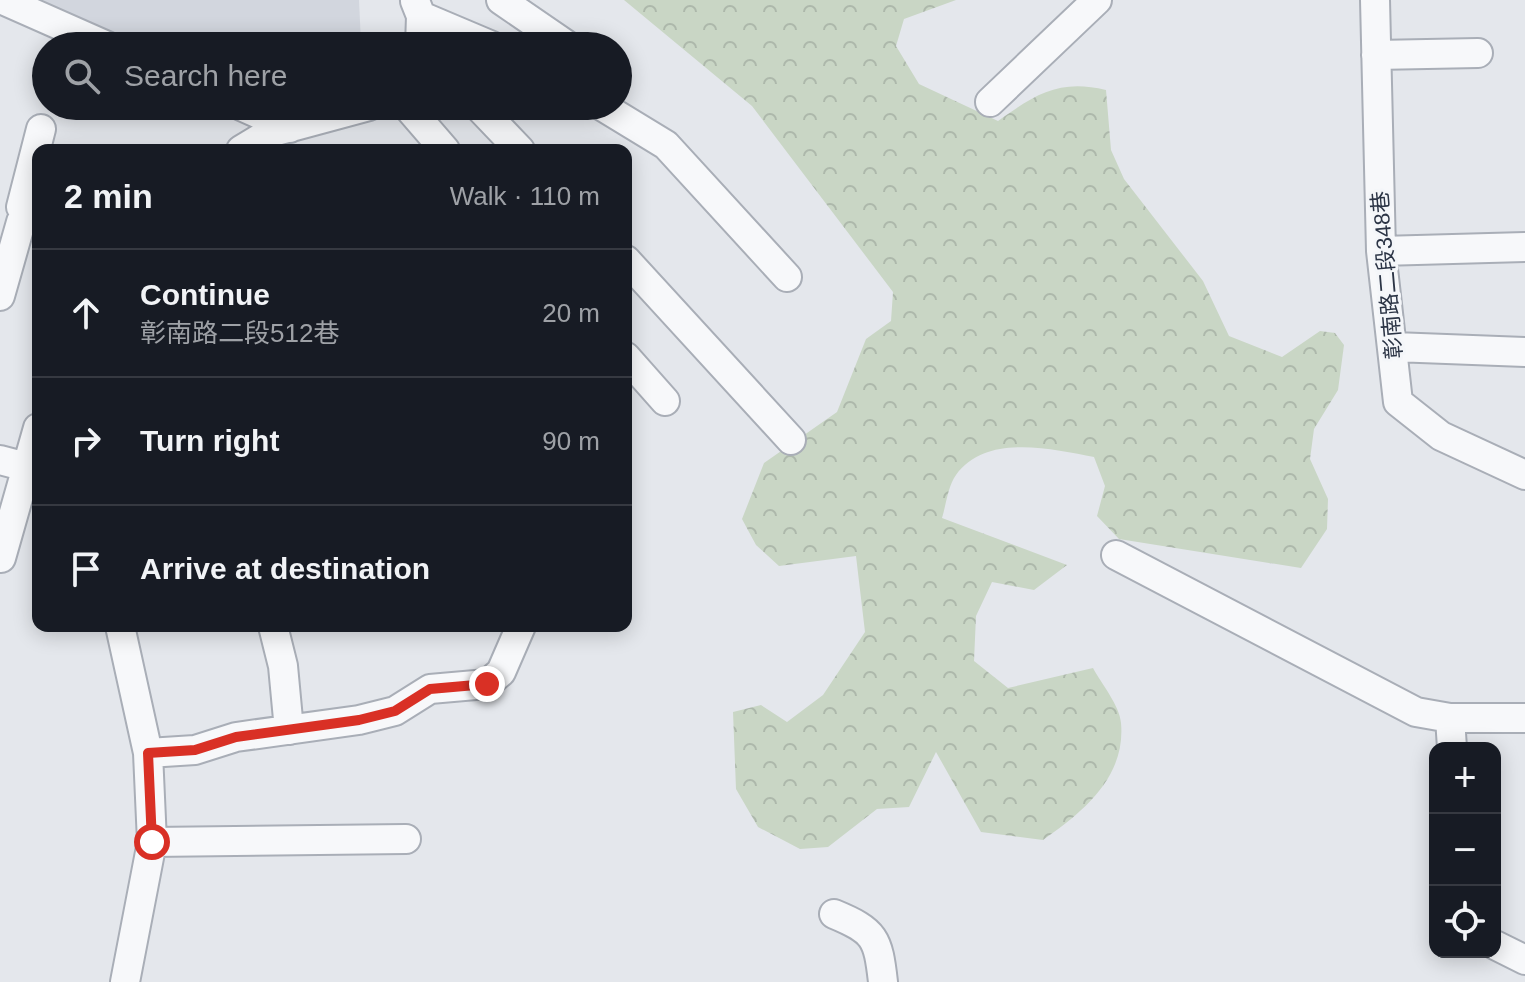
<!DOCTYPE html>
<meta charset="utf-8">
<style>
body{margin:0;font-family:Arial,"Noto Sans TC",sans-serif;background:#242831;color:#f1f3f6}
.controls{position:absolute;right:24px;bottom:24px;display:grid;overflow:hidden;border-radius:16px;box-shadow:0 4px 20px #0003}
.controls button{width:72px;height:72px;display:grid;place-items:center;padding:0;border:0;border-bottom:2px solid #363941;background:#171b24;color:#f1f3f6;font:40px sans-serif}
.stop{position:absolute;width:24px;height:24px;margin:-18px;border:6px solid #d93025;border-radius:50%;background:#fff}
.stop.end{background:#d93025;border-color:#fff;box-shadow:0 2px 8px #0008}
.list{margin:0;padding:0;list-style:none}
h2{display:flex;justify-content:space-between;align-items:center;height:104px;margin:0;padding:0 32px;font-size:34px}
h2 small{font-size:26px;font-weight:400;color:#9ea1a6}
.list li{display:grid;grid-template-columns:52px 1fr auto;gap:24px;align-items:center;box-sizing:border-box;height:128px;padding:0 32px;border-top:2px solid #363941}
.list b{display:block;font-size:30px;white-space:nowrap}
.list p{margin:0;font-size:26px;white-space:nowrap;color:#9ea1a6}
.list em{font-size:26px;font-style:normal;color:#9ea1a6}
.icon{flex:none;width:44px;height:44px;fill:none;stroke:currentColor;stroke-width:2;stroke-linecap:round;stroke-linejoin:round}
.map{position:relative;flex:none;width:1525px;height:982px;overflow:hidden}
.search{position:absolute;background:#171b24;box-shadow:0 4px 20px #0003;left:32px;top:32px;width:600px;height:88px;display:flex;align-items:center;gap:20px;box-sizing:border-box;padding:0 28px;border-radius:44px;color:#9ea1a6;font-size:30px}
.panel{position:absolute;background:#171b24;box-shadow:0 4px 20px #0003;left:32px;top:144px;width:600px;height:488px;border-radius:16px}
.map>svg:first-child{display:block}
.built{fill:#d2d6de}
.forest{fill:url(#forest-crowns)}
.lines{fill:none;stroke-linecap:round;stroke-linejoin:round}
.minor-casing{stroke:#a9aeb7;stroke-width:32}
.minor{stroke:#f7f8fa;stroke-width:28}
.route{stroke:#d93025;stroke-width:10}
.labels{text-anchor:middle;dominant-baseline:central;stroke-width:6;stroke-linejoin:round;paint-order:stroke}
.street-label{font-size:22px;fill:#2b3445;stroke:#f4f6f9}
</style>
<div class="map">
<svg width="1525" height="982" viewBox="0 0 1525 982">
<defs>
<pattern id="forest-crowns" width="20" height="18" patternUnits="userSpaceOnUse" patternTransform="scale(2)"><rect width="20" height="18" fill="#c9d6c5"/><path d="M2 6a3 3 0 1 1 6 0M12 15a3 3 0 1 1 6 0" fill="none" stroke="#adb8ab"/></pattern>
</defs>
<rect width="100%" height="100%" fill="#e4e7ec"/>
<!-- built -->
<path class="built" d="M18,0H359L361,43L122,46Z"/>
<!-- forest -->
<path class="forest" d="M624,0H956L904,19L896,46L919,84L998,121C1036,94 1059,79 1106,90L1111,150L1124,179L1203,281L1229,336L1282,357L1320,331L1335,333L1344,345L1338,390L1314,429L1310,459L1328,499L1327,529L1301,568L1119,539L1097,516L1105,486L1094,457C1052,449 986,433 956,475C948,486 946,505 942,518L1067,565L1034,590L992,582L976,616L974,661L1008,688L1093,668C1101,683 1120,706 1121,723C1126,777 1083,812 1043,840L981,832L936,752L909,807L877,809L828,847L800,849L758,827L736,789L733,712L761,705L787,722L823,695L865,632L856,556L779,566L756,545L742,519L764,463L837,412L866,339L891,321L893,292L752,106Z"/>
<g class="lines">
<!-- minor casing -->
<g class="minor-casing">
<path id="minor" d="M3,0L107,46
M501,0L568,46
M1375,0L1381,251L1398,402L1441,436L1525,475
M415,1L421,16L420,46
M421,16L492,46
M1376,55L1478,53
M990,102L1097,0
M241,106L290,128
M407,106L445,150
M478,106L520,150
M602,106L666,145L787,277
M241,150L269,133L369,106
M38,212L21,207L41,129
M1381,251L1525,247
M626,260L791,440
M0,296L21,222
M1394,347L1525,352
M626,357L665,401
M0,460L38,470
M1116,555L1416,712L1450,718H1525
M1,558L38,428
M120,626L148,753L152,842L125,982
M273,626L283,666L289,730
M1450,718L1452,748
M148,753L195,750L236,737L359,720L395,711L430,689L487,684L501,672L521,626
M152,842L406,839
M834,914C875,931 878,938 883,982
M1495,945L1525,960"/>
</g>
<!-- minor -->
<use href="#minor" class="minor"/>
</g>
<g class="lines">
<!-- route -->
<path class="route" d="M152,842L148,753L195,750L236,737L359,720L395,711L430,689L487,684"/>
</g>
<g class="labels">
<!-- street labels -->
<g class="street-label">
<text transform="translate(1387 275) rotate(-95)">彰南路二段348巷</text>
</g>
</g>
</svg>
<div class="controls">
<button>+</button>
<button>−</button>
<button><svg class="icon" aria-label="locate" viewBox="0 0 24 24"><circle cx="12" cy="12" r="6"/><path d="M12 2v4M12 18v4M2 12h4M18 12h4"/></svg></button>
</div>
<div class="stop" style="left:152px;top:842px"></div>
<div class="stop end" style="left:487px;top:684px"></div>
<div class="search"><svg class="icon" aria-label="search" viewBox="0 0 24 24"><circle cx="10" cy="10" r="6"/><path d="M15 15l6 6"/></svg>Search here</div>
<section class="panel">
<h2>2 min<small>Walk · 110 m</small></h2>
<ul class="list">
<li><svg class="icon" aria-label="ahead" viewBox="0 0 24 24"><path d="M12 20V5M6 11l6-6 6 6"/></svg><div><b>Continue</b><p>彰南路二段512巷</p></div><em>20 m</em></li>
<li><svg class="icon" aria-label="right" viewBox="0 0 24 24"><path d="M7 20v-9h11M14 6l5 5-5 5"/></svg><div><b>Turn right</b></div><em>90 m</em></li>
<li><svg class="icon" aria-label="arrive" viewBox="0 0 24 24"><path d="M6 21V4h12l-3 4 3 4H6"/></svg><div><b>Arrive at destination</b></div></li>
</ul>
</section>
</div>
